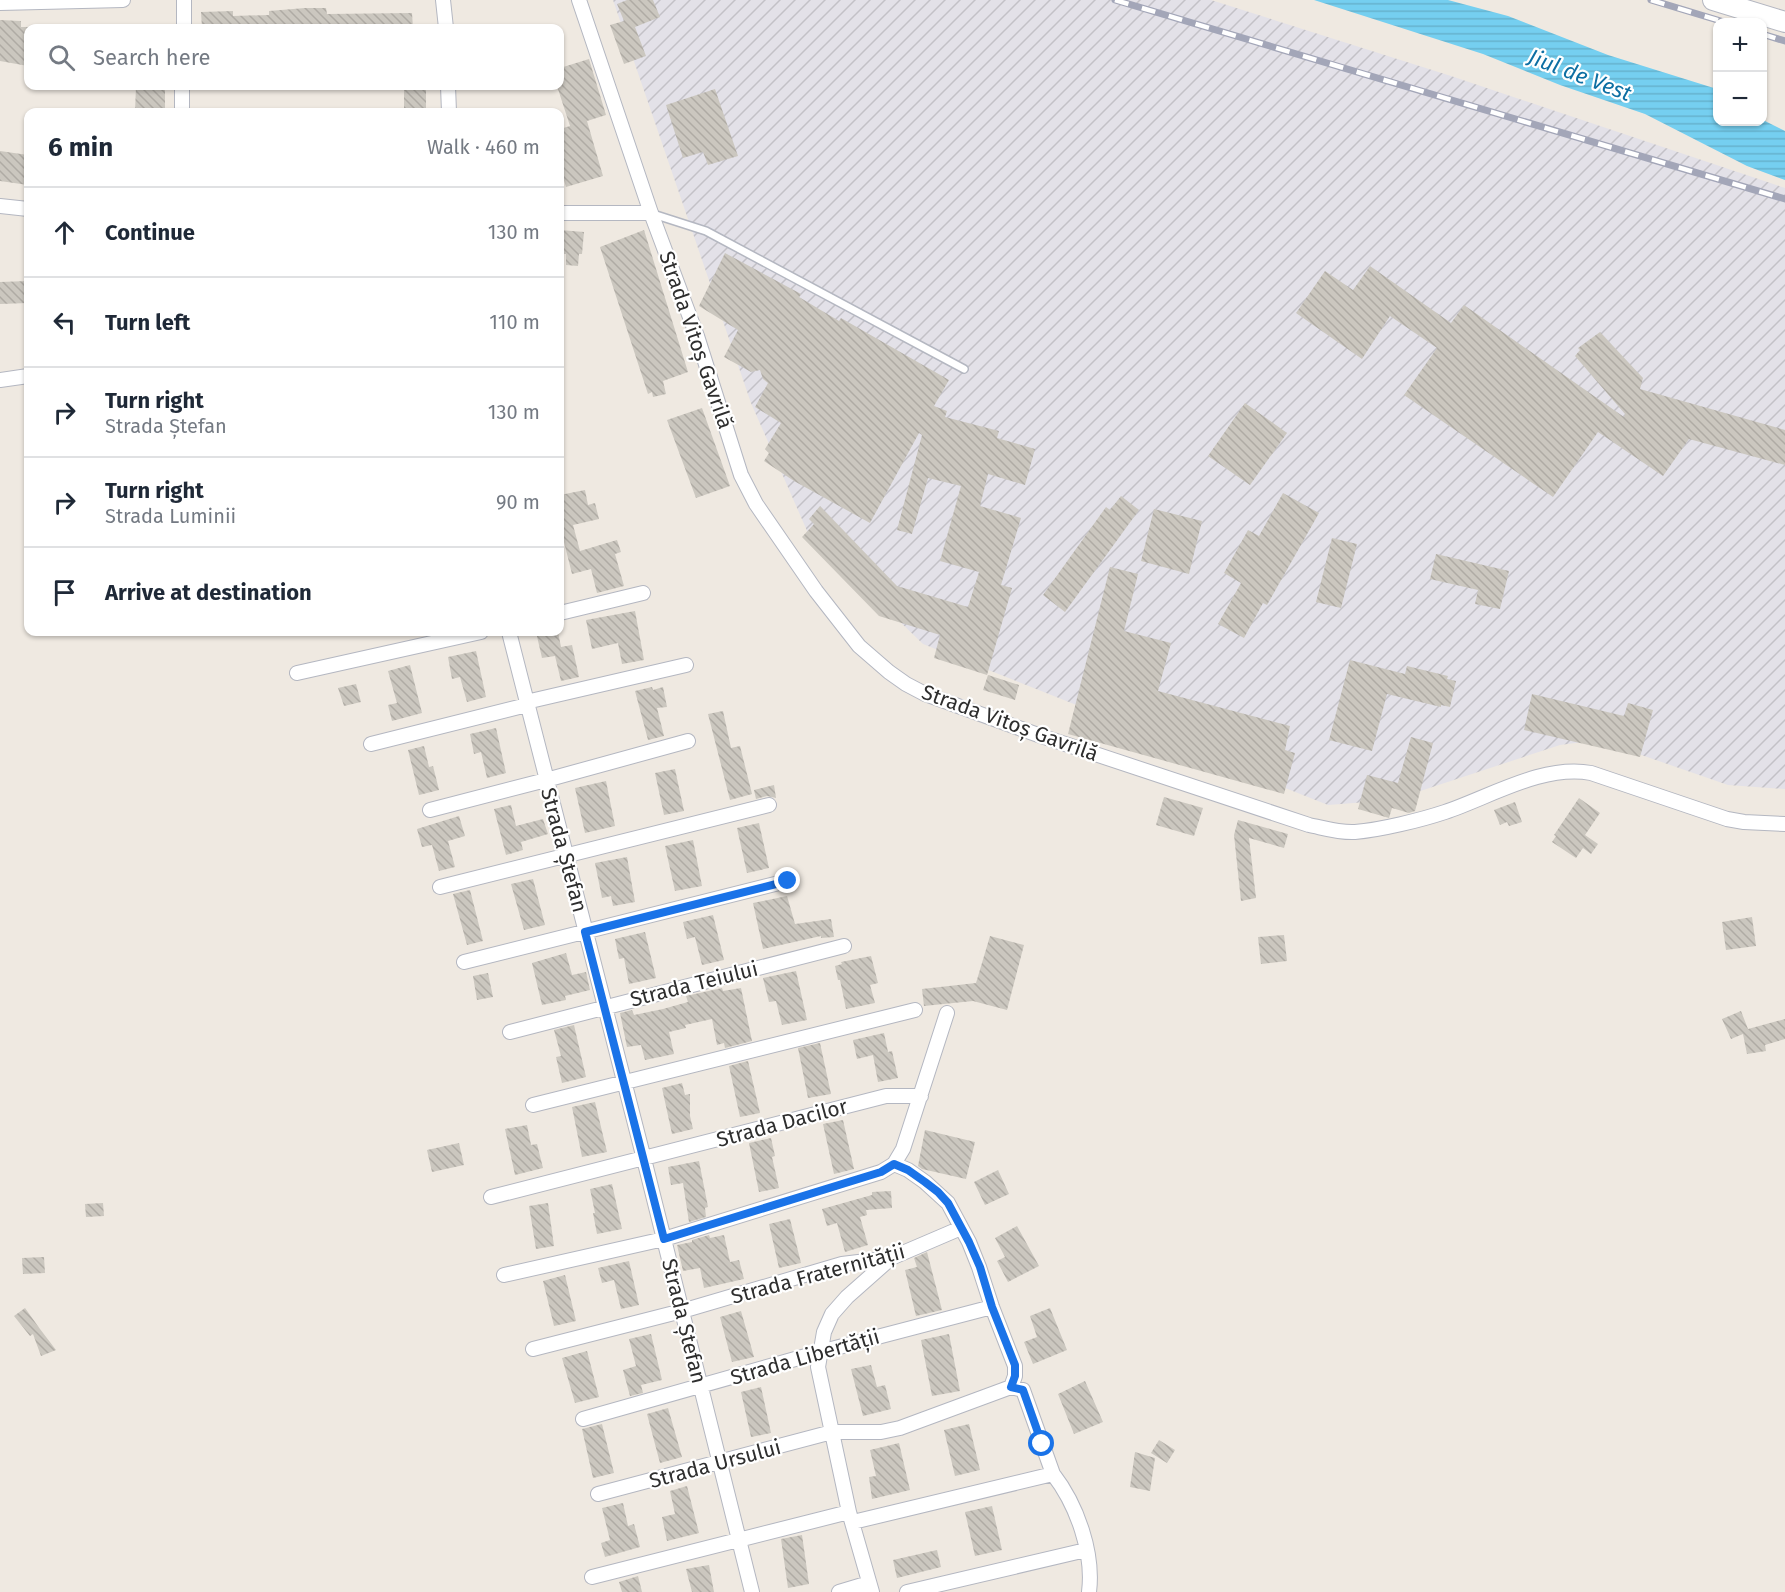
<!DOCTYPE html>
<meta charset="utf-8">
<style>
body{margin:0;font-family:"Fira Sans",sans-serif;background:#f6f6f7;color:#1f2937}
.controls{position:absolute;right:18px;top:18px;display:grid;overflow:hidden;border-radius:12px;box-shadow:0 2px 4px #0004}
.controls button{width:54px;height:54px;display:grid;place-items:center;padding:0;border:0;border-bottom:2px solid #e0e1e3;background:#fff;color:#1f2937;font:30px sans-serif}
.stop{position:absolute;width:18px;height:18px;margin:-14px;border:4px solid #1a73e8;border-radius:50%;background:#fff}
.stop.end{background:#1a73e8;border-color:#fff;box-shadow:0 2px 6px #0008}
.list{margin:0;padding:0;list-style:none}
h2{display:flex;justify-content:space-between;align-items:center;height:78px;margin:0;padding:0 24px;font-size:26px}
h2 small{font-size:20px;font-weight:400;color:#747a83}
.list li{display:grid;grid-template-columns:39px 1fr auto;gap:18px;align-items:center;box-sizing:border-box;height:90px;padding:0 24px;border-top:2px solid #e0e1e3}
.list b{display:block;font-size:22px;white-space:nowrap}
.list p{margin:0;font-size:20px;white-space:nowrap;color:#747a83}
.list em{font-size:20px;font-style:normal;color:#747a83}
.icon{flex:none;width:33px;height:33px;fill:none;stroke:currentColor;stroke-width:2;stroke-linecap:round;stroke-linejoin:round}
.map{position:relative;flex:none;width:1785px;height:1592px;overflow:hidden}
.search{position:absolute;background:#fff;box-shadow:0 2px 4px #0004;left:24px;top:24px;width:540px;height:66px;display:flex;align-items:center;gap:15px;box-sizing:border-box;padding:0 21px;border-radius:12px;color:#747a83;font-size:22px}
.panel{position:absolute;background:#fff;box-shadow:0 2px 4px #0004;left:24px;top:108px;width:540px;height:528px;border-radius:12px}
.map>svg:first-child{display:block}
.industrial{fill:url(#industrial-furrows)}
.water{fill:url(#water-rules)}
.building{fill:url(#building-back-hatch)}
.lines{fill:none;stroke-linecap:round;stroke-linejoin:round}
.lane-casing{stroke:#b4b7c1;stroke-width:10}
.street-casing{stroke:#b4b7c1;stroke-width:16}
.secondary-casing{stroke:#b4b7c1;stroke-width:22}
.lane{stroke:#fff;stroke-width:7}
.street{stroke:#fff;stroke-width:14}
.secondary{stroke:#fff;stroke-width:20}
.rail-casing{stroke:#a3a6b8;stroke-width:7}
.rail{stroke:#fff;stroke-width:4.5;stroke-dasharray:14;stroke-linecap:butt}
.route{stroke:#1a73e8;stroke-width:8}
.labels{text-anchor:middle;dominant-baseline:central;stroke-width:4.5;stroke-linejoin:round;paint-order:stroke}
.street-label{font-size:21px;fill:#2e2e2e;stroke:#fff}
.water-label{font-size:22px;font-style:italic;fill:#0d6fa3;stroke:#fff}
</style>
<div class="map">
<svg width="1785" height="1592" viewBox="0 0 1785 1592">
<defs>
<pattern id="industrial-furrows" width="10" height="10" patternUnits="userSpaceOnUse" patternTransform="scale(1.5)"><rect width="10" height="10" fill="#e3e1e8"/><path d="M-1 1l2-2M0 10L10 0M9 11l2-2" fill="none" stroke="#c3c1c7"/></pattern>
<pattern id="water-rules" width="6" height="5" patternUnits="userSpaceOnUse" patternTransform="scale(1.5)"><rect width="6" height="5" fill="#75cff0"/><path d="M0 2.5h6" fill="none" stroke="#66b2ce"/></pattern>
<pattern id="building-back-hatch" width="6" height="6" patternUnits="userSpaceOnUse" patternTransform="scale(1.5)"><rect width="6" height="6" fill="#cbc7bf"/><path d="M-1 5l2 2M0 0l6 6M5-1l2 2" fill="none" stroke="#afaba4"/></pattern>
</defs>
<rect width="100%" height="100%" fill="#efe9e1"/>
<!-- industrial -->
<path class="industrial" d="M613,0H1211L1451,76L1785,188V789L1728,785L1598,740L1560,745L1393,800L1328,805L923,644L808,533L751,403Z"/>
<!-- water -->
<path class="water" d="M1314,0H1448L1508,16L1608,55L1717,89L1718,122H1762L1763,120L1785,131V180L1747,166L1645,114L1560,85L1483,54Z"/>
<!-- building -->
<path class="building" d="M627,0H653L660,17L635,27L646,56L624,64L610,25L624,21L617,4Z
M305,8H326L327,14L412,13L413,28H202L201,12L233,11V16L269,15V11Z
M0,20L21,21V27H28V66L0,61Z
M589,59L606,115L587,121L603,176L566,187L560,167V129L570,126L557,86H560V68Z
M136,86H165V112H135Z
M404,86H426V112H404Z
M715,89L738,156L708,165L703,152L683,158L666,105Z
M0,151L28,155V185L0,181Z
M560,230L584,232L582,254H579L578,266L566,265V254H560Z
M644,230L688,372L663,381L666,394L653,397L652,392L648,394L600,247Z
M725,253L801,294L799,297L839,321L841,318L949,380L934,406L947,411L945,417L999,431L997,438L1035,449L1025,485L988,474L980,506L1021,518L1001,585L1012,588L987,675L934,658L940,635L879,616L802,537L814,524L809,519L820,506L897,586L968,607L979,572L940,561L961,486L928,478L912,534L897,530L922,435L919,433L870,523L794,481L764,461L769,453L765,449L781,423L755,407L768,383L763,379L760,370L751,372L724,357L738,330L699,306Z
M1370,266L1451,323L1464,305L1624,417L1625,414L1575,356L1580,350L1578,348L1600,332L1643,378L1640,389L1785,430V465L1689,439L1663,476L1598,432L1553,497L1404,395L1437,348L1390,316L1362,359L1296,313L1325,271L1353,290Z
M28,281V303L0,304V282Z
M1245,403L1287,433L1250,485L1208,456Z
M702,408L730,486L696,498L667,420Z
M585,490L588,505L595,503L599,519L573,525L580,551L617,540L621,552L615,554L624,586L597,593L591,569L572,574L560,526V495Z
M1283,493L1319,513L1267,605L1263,603L1244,638L1218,624L1241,583L1224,573L1248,530L1259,536Z
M1121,496L1139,510L1065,612L1043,595L1106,507L1110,510Z
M1154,509L1202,521L1189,574L1141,561Z
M1332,538L1357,544L1341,608L1316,602Z
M1436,554L1509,571L1500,609L1475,604L1478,590L1430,579Z
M1110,567L1138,574L1124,631L1171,643L1158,691L1290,726L1285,750L1295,753L1284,794L1068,734Z
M635,611L644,660L622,664L618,643L592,649L586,620Z
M536,632H558L561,647L572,645L579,677L561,681L555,656L542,658Z
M476,651L486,697L467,702L460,677L452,679L448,657Z
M1350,660L1405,674L1407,666L1448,676L1447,679L1456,681L1450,707L1441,705V707L1387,694L1372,751L1329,740Z
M410,665L422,713L392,721L388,705L397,703L388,671Z
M988,675L1019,685L1015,700L983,690Z
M356,684L361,702L344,706L338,688Z
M652,687L653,690L663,687L667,707L657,708L664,736L648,740L635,691Z
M1532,694L1624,716L1628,703L1653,710L1640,757L1524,730Z
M723,711L731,748L740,746L752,794L730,800L708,714Z
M496,728L506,773L487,778L481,752L474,754L470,734Z
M1411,737L1433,743L1415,811L1409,813L1392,808L1389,818L1358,809L1367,775L1398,783Z
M424,746L429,767L433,766L439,790L419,795L408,750Z
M675,769L684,811L664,815L655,773Z
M606,781L615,826L585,833L575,788Z
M774,785L776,798L767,796L756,799L754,790Z
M1164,797L1203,808L1194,836L1156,825Z
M1579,798L1600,813L1585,835L1598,844L1591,854L1583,848L1576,858L1552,842L1556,836L1554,835Z
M1515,802L1522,822L1509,826L1507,822L1500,825L1494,810Z
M511,805L516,826L543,819L548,834L521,842L523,850L506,855L494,809Z
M459,816L465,836L448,841L455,867L439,871L432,845L422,847L417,829Z
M1238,820L1288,834L1284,848L1249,838L1256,898L1241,901L1234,835Z
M759,823L769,868L747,873L737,828Z
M693,840L702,886L675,891L665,846Z
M627,857L635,902L613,906L611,896L602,898L595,863Z
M533,879L545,925L524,930L511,884Z
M470,890L483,941L467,945L453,894Z
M787,896L795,924L831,919L834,937L821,938V936L763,949L753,903Z
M713,915L724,960L702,965L695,937L687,939L683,922Z
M1752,917L1756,946L1726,950L1722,922Z
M645,932L656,978L629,984L624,958L619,959L615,939Z
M1284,935L1287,961L1261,964L1258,937Z
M990,936L1024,945L1007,1010L973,1001L924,1006L922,989L976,983Z
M566,953L572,975L586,972L590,990L565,996L566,1000L542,1005L532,963Z
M871,956L878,983L870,985L875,1003L846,1009L840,980H838L835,966L842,964L841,962Z
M796,971L807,1020L782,1025L776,1001L769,1002L763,978Z
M488,973L493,997L477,1000L473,976Z
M722,988L723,991L741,988L752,1041L725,1048L724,1043L717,1045L712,1019L685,1025L686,1028L669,1032L674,1054L645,1060L641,1045L627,1047L620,1013L632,1010L634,1015L663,1009L688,1002L686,996Z
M1741,1011L1748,1029L1785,1019V1039L1765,1045L1766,1051L1747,1054L1743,1034L1731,1039L1722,1019Z
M574,1025L586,1077L562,1083L556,1057L561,1056L554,1030Z
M884,1033L888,1052L892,1051L898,1078L878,1082L873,1055L857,1059L853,1040Z
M820,1043L831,1094L808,1098L798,1048Z
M748,1061L760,1113L740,1117L729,1066Z
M682,1083L685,1095L690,1094V1116L693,1129L672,1134L662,1088Z
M595,1102L607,1152L582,1157L572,1107Z
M843,1120L854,1169L834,1174L823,1124Z
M527,1125L531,1145L537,1144L543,1168L515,1175L505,1129Z
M925,1130L975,1142L966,1179L922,1169L918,1166Z
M771,1138L775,1156L772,1157L779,1188L759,1192L749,1143Z
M459,1143L464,1165L432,1172L427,1150Z
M699,1161L708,1207L705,1208L706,1217L689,1222L683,1183L671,1185L668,1167Z
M998,1170L1009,1194L985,1205L974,1182Z
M612,1184L622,1229L597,1234L593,1213H595L590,1189Z
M891,1191L892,1208L866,1210L867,1215L860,1217L868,1245L845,1252L837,1223L827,1226L822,1209L872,1195V1192Z
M103,1203L104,1216L86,1217L85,1204Z
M548,1203L554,1246L536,1249L529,1206Z
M790,1219L801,1263L779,1268L769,1224Z
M1017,1226L1039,1266L1008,1282L997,1261L1005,1257L995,1238Z
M709,1235L710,1238L724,1235L730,1262L739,1260L744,1279L704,1288L700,1268L683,1271L677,1245L692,1242V1240Z
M927,1252L942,1310L916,1316L905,1270L917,1267L914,1258Z
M44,1257L45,1273L23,1274L22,1258Z
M629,1261L639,1305L621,1309L614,1280L602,1283L598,1268Z
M565,1275L576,1321L554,1326L543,1281Z
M25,1308L40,1329L56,1350L41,1356L33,1334L30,1336L14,1316Z
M1050,1308L1067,1350L1033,1364L1024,1342L1037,1337L1030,1316Z
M741,1311L754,1357L732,1362L720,1317Z
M651,1334L662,1380L641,1385L643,1393L630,1396L623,1370L636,1366L629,1339Z
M949,1334L960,1391L932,1396L921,1340Z
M587,1351L599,1397L575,1403L562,1358Z
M871,1365L877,1387L885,1385L891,1409L863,1416L851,1369Z
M1085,1381L1103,1422L1074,1434L1058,1394Z
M761,1387L771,1433L751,1437L741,1392Z
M668,1408L682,1457L660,1463L647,1414Z
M602,1424L614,1473L593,1478L582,1429Z
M969,1424L980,1470L955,1476L944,1430Z
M1159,1440L1175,1450L1167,1463L1151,1453Z
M899,1443L910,1490L872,1499L869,1477L876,1476L870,1450Z
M1135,1452L1155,1458L1150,1491L1130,1487Z
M687,1486L699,1533L667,1541L662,1517L675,1514L670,1491Z
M623,1503L628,1526L634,1524L640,1547L605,1557L601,1543L610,1540L602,1508Z
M992,1506L1002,1550L975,1556L965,1512Z
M802,1535L809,1584L788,1588L781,1539Z
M937,1550L941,1567L897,1578L893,1560Z
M709,1565L714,1592H692L686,1569Z
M638,1576L642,1592H622L619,1582Z"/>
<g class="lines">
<!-- lane casing -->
<g class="lane-casing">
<path id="lane" d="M653,214L706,231L964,369"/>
</g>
<!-- street casing -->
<g class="street-casing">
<path id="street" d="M443,0L446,28
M579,0L651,213L697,336L741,475L756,504L816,591L859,646L889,672L906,684L925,694L1041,736L1309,825C1324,828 1340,833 1355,832C1380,830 1421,820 1445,812C1490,797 1543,764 1591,773L1727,819L1744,822L1785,824
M0,3L123,0
M184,28V0
M448,86L449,112
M182,112V86
M0,206L28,209
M560,213H651
M0,380L28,376
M560,613L643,593
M509,632L644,1159L752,1592
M297,673L481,632
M526,702L686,665
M371,744L527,705
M430,810L546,780L688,741
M440,887L769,805
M464,962L787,881
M510,1032L844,946
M533,1105L915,1010
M894,1164L908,1170L925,1182L948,1203L969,1242L979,1267L992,1307L1015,1366V1376L1011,1387
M491,1197L886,1096H921
M504,1275L664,1239L881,1172L894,1164L903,1149L947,1013
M533,1349L682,1311L842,1264L891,1258L961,1228
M583,1419L820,1352L992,1307
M598,1494L832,1432H881L900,1428L1011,1387L1023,1390L1053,1474C1077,1505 1094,1553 1089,1592
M853,1522L1053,1474
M592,1577L849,1512
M839,1592L869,1583
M872,1592L849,1512L818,1367L824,1332L832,1314L847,1297L891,1258
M907,1592L1086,1550"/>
</g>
<!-- secondary casing -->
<g class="secondary-casing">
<path id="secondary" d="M1713,0L1785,22"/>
</g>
<!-- lane -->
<use href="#lane" class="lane"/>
<!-- street -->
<use href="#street" class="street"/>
<!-- secondary -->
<use href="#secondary" class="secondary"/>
<!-- rail casing -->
<g class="rail-casing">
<path id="rail" d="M1115,0L1785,199
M1651,0L1724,22
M1762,34L1785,41"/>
</g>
<!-- rail -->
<use href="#rail" class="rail"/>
</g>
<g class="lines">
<!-- route -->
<path class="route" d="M788,881L585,932L664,1239L881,1172L894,1164L908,1170L925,1182L938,1192L948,1203L969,1242L980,1267L992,1307L1015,1365V1376L1011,1387L1023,1390L1042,1444"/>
</g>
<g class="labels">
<!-- street labels -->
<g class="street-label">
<text transform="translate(696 340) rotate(71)">Strada Vitoș Gavrilă</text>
<text transform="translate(1010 723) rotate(20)">Strada Vitoș Gavrilă</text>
<text transform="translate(564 850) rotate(75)">Strada Ștefan</text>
<text transform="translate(694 984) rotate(-14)">Strada Teiului</text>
<text transform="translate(782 1123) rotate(-15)">Strada Dacilor</text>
<text transform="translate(818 1274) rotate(-15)">Strada Fraternității</text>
<text transform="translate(684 1321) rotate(76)">Strada Ștefan</text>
<text transform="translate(805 1357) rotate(-16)">Strada Libertății</text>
<text transform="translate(715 1464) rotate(-15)">Strada Ursului</text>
</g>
<!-- water labels -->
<g class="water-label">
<text transform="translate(1580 75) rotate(21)">Jiul de Vest</text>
</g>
</g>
</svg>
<div class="controls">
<button>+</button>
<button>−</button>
</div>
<div class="stop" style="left:1042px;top:1444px"></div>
<div class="stop end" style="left:788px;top:881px"></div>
<div class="search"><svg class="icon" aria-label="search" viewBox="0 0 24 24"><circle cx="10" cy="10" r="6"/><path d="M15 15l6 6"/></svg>Search here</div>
<section class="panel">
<h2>6 min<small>Walk · 460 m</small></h2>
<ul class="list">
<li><svg class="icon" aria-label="ahead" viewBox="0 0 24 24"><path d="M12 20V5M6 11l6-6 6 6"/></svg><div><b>Continue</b></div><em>130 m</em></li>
<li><svg class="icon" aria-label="left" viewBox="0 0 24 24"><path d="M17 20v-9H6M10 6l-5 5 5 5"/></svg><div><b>Turn left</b></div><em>110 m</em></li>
<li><svg class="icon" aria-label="right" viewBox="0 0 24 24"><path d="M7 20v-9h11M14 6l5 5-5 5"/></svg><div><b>Turn right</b><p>Strada Ștefan</p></div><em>130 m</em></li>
<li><svg class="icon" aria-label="right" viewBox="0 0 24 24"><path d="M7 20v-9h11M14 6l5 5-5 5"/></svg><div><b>Turn right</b><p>Strada Luminii</p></div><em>90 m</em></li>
<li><svg class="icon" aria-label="arrive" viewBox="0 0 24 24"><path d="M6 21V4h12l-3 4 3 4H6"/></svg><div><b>Arrive at destination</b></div></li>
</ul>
</section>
</div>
